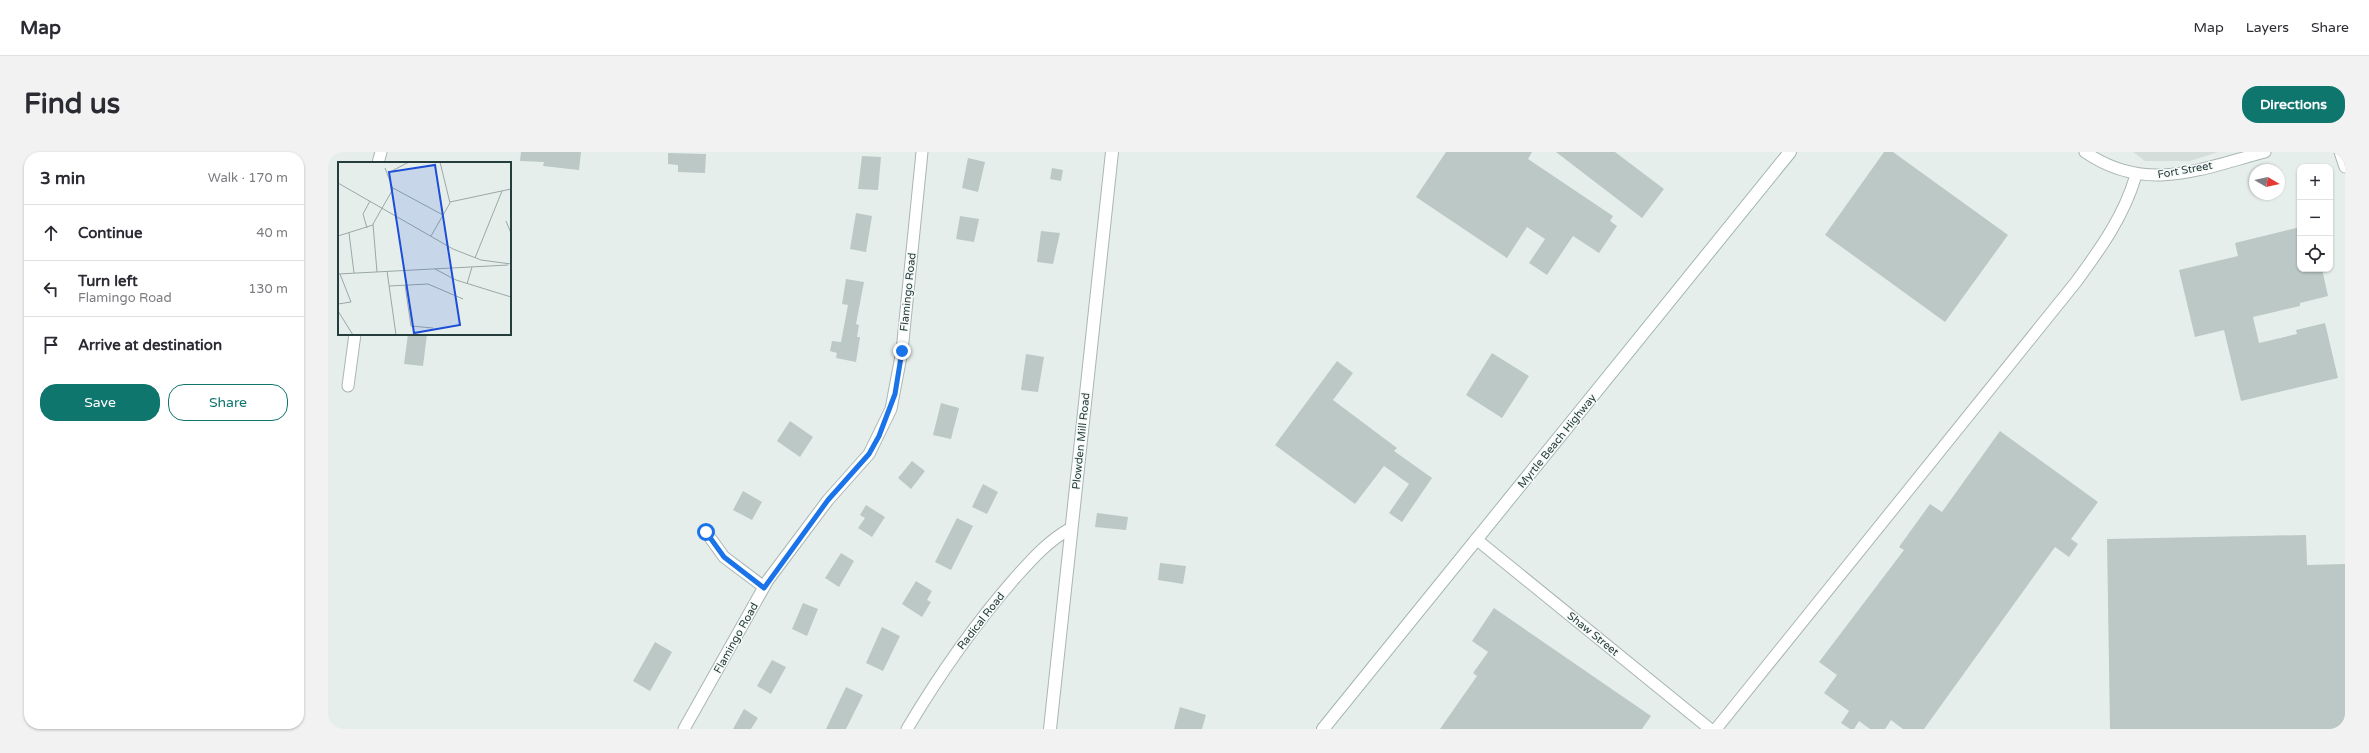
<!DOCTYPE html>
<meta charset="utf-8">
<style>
body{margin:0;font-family:"Varela Round",sans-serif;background:#f2f2f3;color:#2b2b33}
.controls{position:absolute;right:12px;top:12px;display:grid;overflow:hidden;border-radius:8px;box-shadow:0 1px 3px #0004}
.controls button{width:36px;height:36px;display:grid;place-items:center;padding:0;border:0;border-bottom:1px solid #e1e1e2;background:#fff;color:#2b2b33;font:20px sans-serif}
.compass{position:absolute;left:1921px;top:12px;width:36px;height:36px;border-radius:50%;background:#fff;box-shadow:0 1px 3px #0004;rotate:99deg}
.stop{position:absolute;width:12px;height:12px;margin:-9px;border:3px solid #1a73e8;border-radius:50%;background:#fff}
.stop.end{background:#1a73e8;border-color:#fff;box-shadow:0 1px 4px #0008}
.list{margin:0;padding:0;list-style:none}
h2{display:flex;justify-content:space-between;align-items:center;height:52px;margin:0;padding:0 16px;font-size:17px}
h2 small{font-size:13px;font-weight:400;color:#7c7c81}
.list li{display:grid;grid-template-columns:26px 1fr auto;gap:12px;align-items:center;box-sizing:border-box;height:56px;padding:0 16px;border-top:1px solid #e1e1e2}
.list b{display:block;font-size:15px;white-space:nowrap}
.list p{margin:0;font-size:13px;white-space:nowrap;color:#7c7c81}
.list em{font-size:13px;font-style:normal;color:#7c7c81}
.actions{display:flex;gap:8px;padding:12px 16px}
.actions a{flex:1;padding:9px 0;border:1px solid #0f766e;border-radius:16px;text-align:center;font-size:14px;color:#0f766e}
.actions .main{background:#0f766e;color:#fff}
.icon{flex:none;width:22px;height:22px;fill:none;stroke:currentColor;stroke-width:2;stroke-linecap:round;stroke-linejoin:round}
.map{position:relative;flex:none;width:2017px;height:577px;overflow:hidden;border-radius:16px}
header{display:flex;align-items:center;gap:24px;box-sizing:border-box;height:56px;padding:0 20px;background:#fff;border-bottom:1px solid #e1e1e2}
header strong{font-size:19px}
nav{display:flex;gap:22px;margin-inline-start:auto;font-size:14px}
.intro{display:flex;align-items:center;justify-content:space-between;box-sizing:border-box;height:96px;padding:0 24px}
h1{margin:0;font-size:28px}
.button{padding:10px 18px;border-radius:16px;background:#0f766e;color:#fff;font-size:14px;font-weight:700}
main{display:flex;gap:24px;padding:0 24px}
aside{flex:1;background:#fff;border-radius:16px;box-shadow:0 1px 3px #0004}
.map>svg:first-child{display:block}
.built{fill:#d4ddda}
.building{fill:#bbc8c5}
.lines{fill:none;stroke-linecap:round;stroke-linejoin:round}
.minor-casing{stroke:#a9b6b3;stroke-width:13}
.tertiary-casing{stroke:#a9b6b3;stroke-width:14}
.secondary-casing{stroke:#a2b5b1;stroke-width:14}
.minor{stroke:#fff;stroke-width:11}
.tertiary{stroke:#fff;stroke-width:12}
.secondary{stroke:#fff;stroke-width:12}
.route{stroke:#1a73e8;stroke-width:5}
.labels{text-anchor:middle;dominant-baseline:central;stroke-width:3;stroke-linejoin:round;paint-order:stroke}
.street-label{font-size:11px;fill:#263e3b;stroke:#f6faf9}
.inset-road{fill:none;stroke:#99a8a5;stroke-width:1}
.view{fill:#1d4ed8;fill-opacity:0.15;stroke:#1d4ed8;stroke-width:2}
.inset-edge{fill:none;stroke:#263e3b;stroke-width:2}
</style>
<header>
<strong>Map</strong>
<nav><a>Map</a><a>Layers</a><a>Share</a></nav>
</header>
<div class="intro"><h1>Find us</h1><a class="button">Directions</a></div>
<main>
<aside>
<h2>3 min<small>Walk · 170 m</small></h2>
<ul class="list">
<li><svg class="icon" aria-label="ahead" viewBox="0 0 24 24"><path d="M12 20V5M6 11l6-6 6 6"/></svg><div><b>Continue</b></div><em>40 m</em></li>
<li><svg class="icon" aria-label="left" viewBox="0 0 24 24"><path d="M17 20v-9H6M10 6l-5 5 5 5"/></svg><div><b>Turn left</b><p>Flamingo Road</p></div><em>130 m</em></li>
<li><svg class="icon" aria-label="arrive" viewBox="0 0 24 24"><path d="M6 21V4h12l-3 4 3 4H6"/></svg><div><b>Arrive at destination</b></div></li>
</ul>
<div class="actions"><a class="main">Save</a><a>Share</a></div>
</aside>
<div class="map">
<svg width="2017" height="577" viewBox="0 0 2017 577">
<rect width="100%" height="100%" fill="#e6eeeb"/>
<!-- built -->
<path class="built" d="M1805,0H1890L1862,9H1817Z"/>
<!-- building -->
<path class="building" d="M193,0H253L251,18L215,14L216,10L192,9Z
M1118,0H1204L1200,7L1285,64L1282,69L1289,74L1271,101L1245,84L1219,123L1201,111L1217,87L1199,75L1179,106L1088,45Z
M1228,0H1287L1336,37L1314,66Z
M1556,0H1565L1680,83L1617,170L1497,83Z
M340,1L378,2L377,21L350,20V13L340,12Z
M534,4L553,5L550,38L530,37Z
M640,6L657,10L650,40L634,36Z
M724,16L735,18L733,29L722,27Z
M528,61L544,64L538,100L522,97Z
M632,64L651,67L646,90L628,87Z
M1972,75V117H1994L2000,144L1972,151V154L1925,165L1931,191L1969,182L1968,178L1997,171L2010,226L1913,249L1896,178L1867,185L1851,118L1910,104L1907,91Z
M713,79L732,81L725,112L709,110Z
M518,127L536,130L528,172L531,173L529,185H532L528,210L508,206L509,201L502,199L504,189L513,190L520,153L514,152Z
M80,182H99L95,214L76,212Z
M1164,201L1201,224L1174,266L1138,243Z
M698,202L716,205L710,240L693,238Z
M1009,209L1025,221L1005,248L1069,296L1066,299L1104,326L1074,370L1061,361L1081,332L1056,314L1027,352L947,293Z
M613,251L631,256L623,287L605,283Z
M462,269L485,285L472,305L449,289Z
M1672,279L1770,350L1743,387L1750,392L1741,405L1727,395L1596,577H1575L1563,568L1557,577H1542L1531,569L1526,577H1522L1513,571L1521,559L1496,541L1509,523L1491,510L1576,398L1571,395L1602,352L1614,360Z
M584,309L597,319L583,337L570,326Z
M655,332L670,340L659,362L644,355Z
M415,339L434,350L424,368L405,358Z
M538,353L557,365L544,385L530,376L537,366L532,363Z
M769,361L800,365L798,378L767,375Z
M629,366L645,374L623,418L607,410Z
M1978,383L1979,413L2017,412V577H1782L1779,387Z
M513,401L526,409L511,435L497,426Z
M832,411L858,414L855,432L830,428Z
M588,429L604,439L599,448L603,450L594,465L574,452Z
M475,451L490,457L479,484L464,477Z
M1166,456L1323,564L1314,577H1112L1149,524L1145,521L1160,500L1144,489Z
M554,475L572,484L555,519L538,511Z
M327,490L344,500L322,539L305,529Z
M444,508L458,515L443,542L429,534Z
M518,535L535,543L518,577H498Z
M852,555L878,563L874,577H846Z
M416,557L430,566L423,577H405Z"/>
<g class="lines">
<!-- minor casing -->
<g class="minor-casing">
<path id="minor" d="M1757,0C1818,42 1872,17 1937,0
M2012,0L2017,15
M50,11L53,0
M20,234L27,182
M378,380L396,405L436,435
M1148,387L1382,577
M356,577L440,428L500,348L541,302L563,257L574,199L594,0
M579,577C611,523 646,473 687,426C705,406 720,389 743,376
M1388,577L1748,130C1773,96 1796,64 1808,23"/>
</g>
<!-- tertiary casing -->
<g class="tertiary-casing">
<path id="tertiary" d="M722,577L784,0"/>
</g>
<!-- secondary casing -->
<g class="secondary-casing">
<path id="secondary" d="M995,577L1462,0"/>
</g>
<!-- minor -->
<use href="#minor" class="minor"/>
<!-- tertiary -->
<use href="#tertiary" class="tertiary"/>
<!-- secondary -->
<use href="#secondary" class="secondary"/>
</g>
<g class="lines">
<!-- route -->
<path class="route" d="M378,380L396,405L436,436L500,348L541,302L551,284L567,242L574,199"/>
</g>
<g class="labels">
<!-- street labels -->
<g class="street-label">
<text transform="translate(1857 18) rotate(-10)">Fort Street</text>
<text transform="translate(580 140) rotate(-84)">Flamingo Road</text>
<text transform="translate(753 289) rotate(-84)">Plowden Mill Road</text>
<text transform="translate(1229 289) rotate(-51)">Myrtle Beach Highway</text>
<text transform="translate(653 469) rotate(-52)">Radical Road</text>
<text transform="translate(1265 482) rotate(39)">Shaw Street</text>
<text transform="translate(408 486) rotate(-61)">Flamingo Road</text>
</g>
</g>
<!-- overview -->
<g transform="translate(10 10)">
<rect width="173" height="173" fill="#e6eeeb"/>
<path class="inset-road" d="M50,11L71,0M0,21L115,87L143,98L173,102M55,26L105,53M112,40L173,27M168,59L173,71M29,66L25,52L32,39M11,71L16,111M0,74L35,63M93,74L112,41L102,0M137,96L164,29M97,107L118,118L173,135M49,109L58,173M39,110L35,62L55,27L47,6M0,112L170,103M129,122L134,105M67,123L73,164L95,166M51,124L90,122L125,137M0,142L13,140L2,112M0,149L15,173"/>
<path class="view" d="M97,3L122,163L76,171L51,10Z"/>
<rect width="173" height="173" class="inset-edge"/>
</g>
</svg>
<div class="controls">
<button>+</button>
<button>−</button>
<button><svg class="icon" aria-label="locate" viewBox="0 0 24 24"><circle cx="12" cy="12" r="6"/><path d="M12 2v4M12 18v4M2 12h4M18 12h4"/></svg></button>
</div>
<svg class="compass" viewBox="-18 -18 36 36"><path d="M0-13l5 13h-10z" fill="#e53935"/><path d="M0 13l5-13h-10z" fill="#7c7c81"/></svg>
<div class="stop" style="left:378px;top:380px"></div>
<div class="stop end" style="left:574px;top:199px"></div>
</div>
</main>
